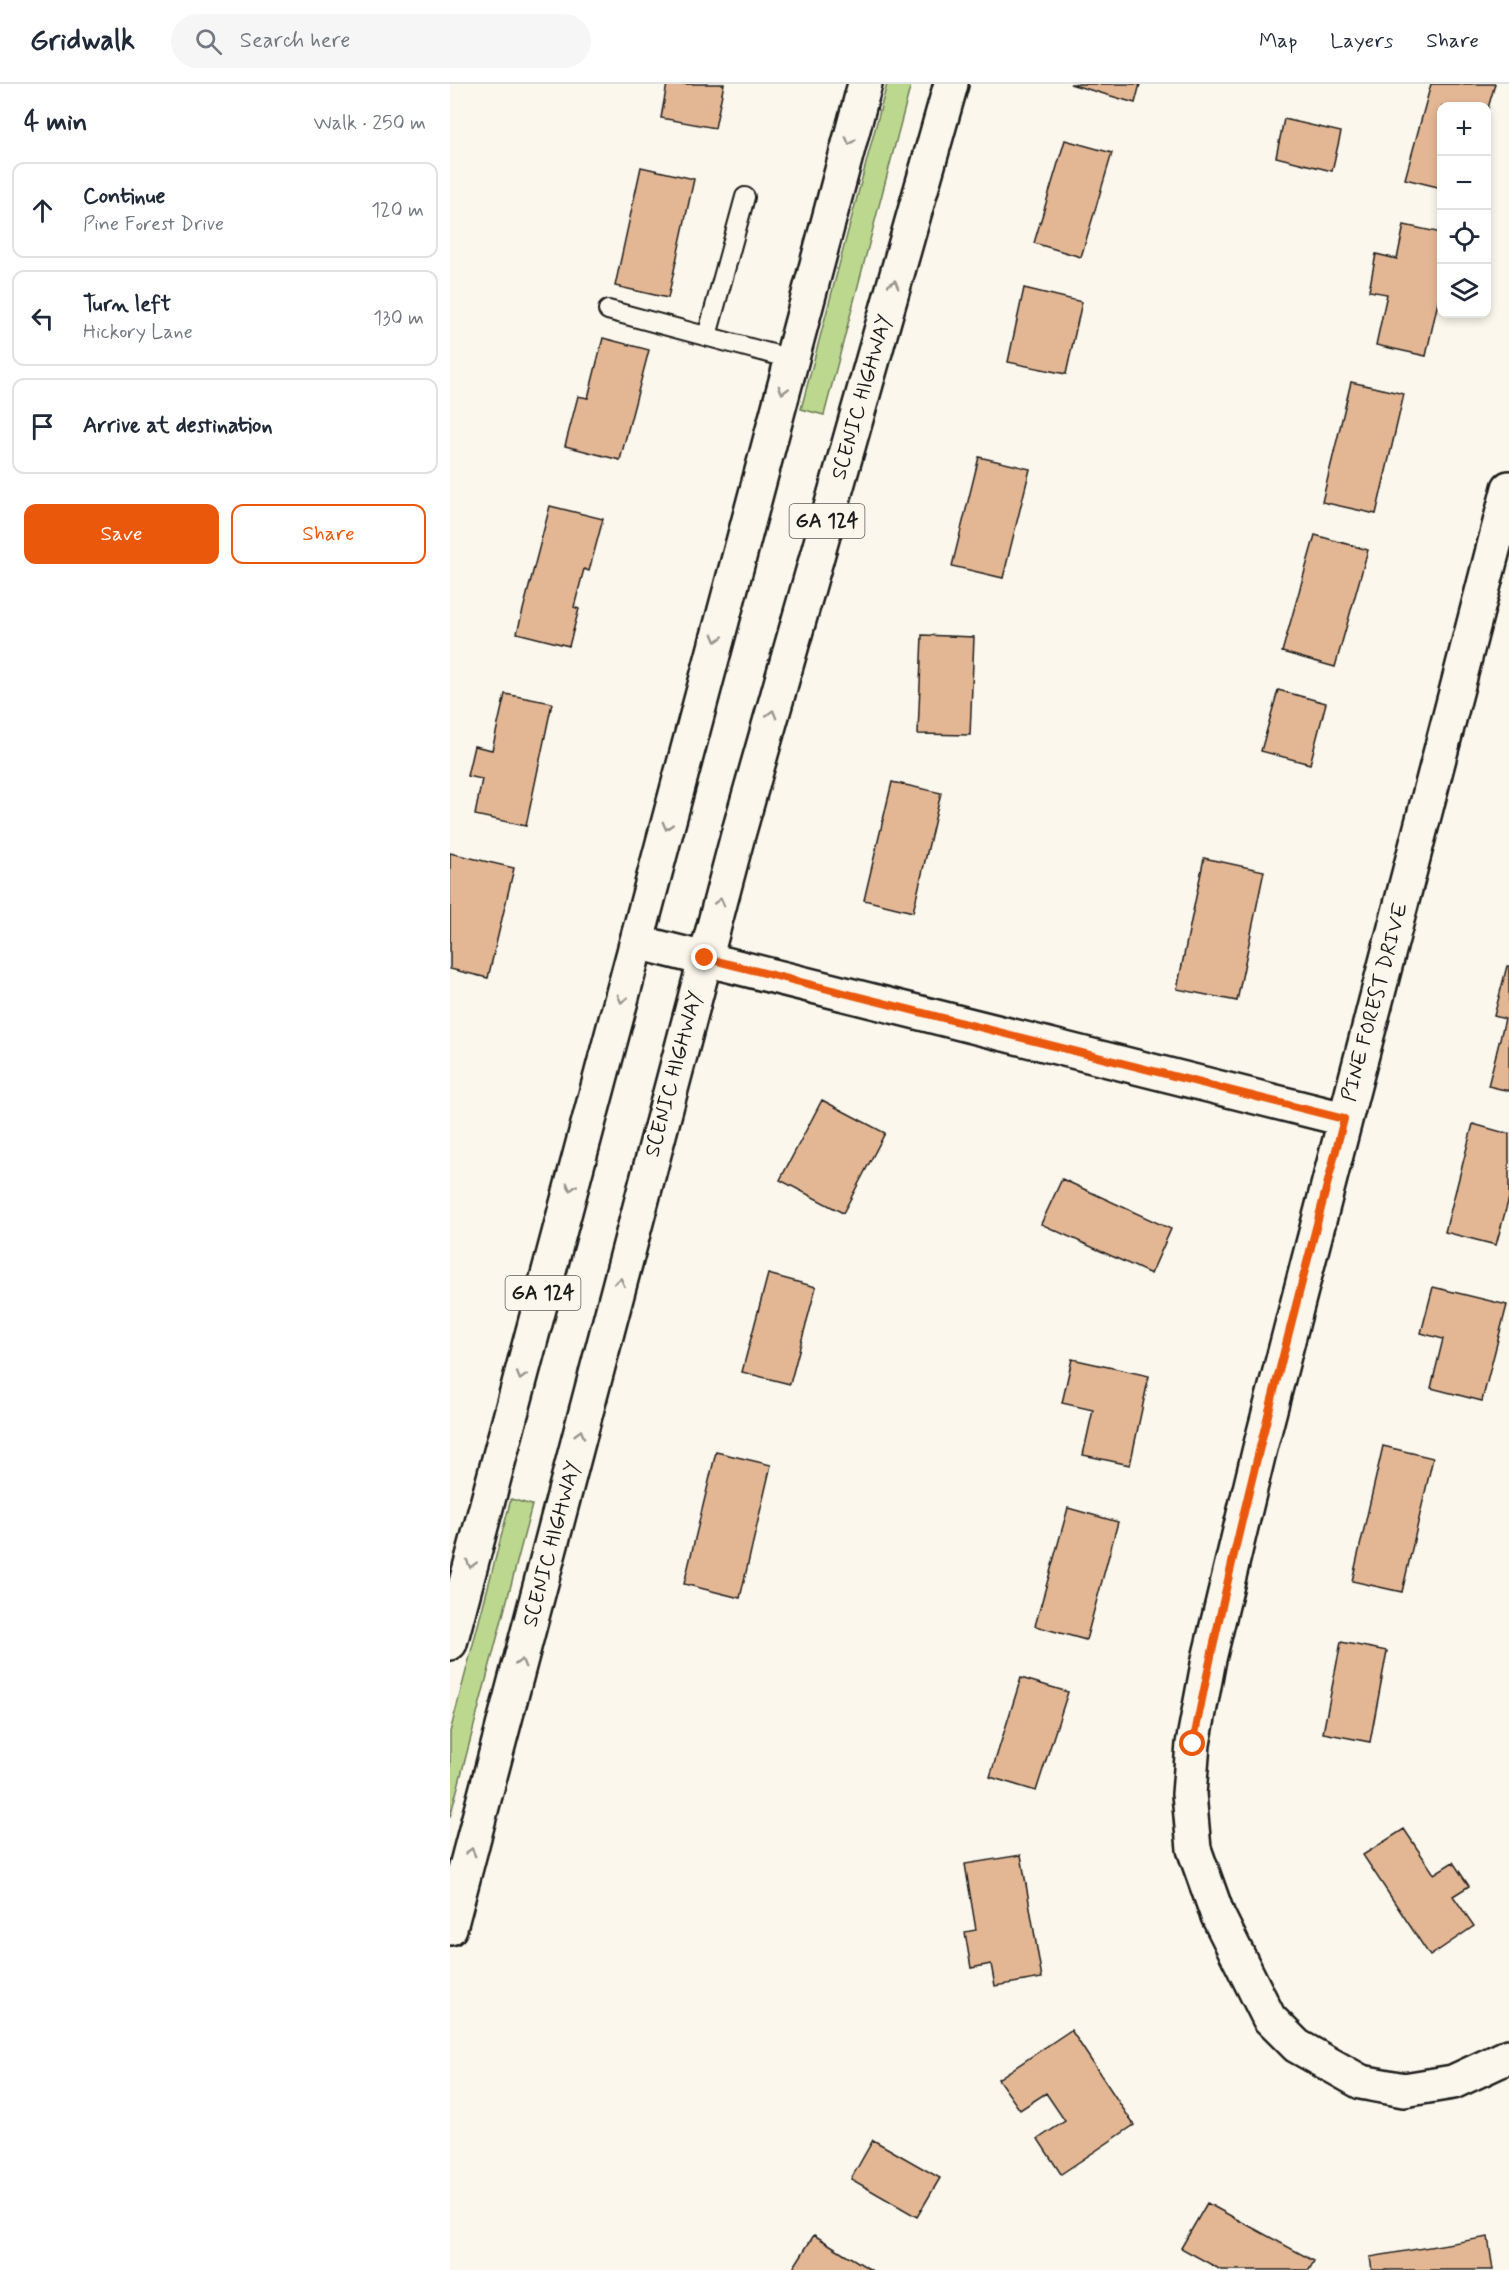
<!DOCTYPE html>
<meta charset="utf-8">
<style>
body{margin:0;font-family:Mynerve,sans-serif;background:#f6f6f7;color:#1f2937}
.controls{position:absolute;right:18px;top:18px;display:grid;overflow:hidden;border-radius:12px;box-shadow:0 3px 9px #0003}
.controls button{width:54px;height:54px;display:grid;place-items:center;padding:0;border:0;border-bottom:2px solid #e0e1e3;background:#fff;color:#1f2937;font:30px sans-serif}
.stop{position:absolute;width:18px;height:18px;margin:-14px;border:4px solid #ea580c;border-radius:50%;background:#fff}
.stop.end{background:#ea580c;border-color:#fff;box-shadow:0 2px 6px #0008}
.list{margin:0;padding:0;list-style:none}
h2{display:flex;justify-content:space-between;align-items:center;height:78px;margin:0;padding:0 24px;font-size:26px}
h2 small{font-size:20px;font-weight:400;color:#747a83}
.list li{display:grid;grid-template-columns:39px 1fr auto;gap:18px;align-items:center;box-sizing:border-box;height:96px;margin:0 12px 12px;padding:0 12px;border:2px solid #e0e1e3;border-radius:12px}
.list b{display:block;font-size:22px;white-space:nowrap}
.list p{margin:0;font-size:20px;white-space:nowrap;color:#747a83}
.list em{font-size:20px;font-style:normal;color:#747a83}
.actions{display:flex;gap:12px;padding:18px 24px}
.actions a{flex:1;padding:14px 0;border:2px solid #ea580c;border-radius:12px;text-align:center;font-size:21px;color:#ea580c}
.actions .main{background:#ea580c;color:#fff}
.icon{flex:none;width:33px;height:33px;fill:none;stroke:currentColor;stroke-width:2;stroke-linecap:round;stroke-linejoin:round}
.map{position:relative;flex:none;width:1059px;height:2186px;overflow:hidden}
header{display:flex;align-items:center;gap:36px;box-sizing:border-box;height:84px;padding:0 30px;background:#fff;border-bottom:2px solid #e0e1e3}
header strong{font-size:28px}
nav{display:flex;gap:33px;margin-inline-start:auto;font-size:21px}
.search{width:420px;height:54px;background:#f6f6f7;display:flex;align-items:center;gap:15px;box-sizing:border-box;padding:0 21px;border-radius:33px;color:#747a83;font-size:22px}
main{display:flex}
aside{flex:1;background:#fff}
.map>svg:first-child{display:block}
.green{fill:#bcd88f;stroke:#6c7a56;stroke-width:1.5}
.building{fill:#e4b794;stroke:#1c1c1c;stroke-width:1.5}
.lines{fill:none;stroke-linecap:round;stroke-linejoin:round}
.service-casing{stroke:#1c1c1c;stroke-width:22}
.minor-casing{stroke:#1c1c1c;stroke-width:38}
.trunk-casing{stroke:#1c1c1c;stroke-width:38}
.service{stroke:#fbf7ec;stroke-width:18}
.minor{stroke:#fbf7ec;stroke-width:33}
.trunk{stroke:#fbf7ec;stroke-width:33}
.oneway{stroke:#97948e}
.route{stroke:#ea580c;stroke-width:8}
.labels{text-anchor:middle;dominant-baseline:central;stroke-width:6;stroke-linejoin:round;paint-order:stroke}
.shield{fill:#fbf7ec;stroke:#5f5e5a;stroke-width:1.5}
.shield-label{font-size:20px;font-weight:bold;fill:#1c1c1c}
.street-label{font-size:21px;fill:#1c1c1c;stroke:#fbf7ec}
</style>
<header>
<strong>Gridwalk</strong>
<div class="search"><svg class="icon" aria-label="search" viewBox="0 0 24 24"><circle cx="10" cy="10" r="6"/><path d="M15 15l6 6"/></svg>Search here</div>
<nav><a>Map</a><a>Layers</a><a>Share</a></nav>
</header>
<main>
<aside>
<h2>4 min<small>Walk · 250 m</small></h2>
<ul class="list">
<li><svg class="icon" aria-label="ahead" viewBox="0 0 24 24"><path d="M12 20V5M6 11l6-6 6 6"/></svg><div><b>Continue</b><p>Pine Forest Drive</p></div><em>120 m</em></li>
<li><svg class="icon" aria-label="left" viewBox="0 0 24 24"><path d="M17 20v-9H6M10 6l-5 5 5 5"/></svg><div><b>Turn left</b><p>Hickory Lane</p></div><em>130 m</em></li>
<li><svg class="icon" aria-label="arrive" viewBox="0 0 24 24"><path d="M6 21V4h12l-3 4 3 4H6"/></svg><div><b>Arrive at destination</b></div></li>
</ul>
<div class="actions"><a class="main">Save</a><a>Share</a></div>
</aside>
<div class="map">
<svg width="1059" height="2186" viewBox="0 0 1059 2186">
<rect width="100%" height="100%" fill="#fbf7ec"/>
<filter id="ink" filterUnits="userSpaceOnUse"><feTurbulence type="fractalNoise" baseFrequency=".0167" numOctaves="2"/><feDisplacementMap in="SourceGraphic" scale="12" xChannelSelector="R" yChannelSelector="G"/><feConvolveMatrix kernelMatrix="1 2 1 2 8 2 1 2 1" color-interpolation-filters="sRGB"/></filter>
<g filter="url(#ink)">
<!-- green -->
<path class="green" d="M437,0H461L374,331L351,325Z
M61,1415L82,1421L0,1733V1648Z"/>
<!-- building -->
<path class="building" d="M217,0H274L265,44L211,34Z
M620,0H690L685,19Z
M981,0H1045L1036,31V22H992V104L955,95Z
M834,35L891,48L882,87L826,73Z
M615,56L662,69L631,173L584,159Z
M191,83L244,95L218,214L165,202Z
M954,141L992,149V200L976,272L926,261L937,210L919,207L926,170L947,175Z
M574,204L632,218L616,290L558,278Z
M153,254L199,266L170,376L115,362L128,312L138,314Z
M901,298L954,310L926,430L872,418Z
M529,373L580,385L553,494L502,482Z
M100,422L153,435L139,487L134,485L124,523L129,525L119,562L67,549Z
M865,451L918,466L885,583L832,568Z
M472,551L524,553L520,651L468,650Z
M828,606L876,619L860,680L811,667Z
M55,610L102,619L76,742L25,731L32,695L17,692L24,662L42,666Z
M442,698L491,709L463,828L414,816Z
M0,769L64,784L38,894L0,885Z
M754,774L814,787L787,917L727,905Z
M1057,882H1059V1007L1038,1002L1055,935L1044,932Z
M372,1016L435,1049L393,1129L330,1096Z
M1023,1040L1059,1050V1114L1046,1161L995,1148Z
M612,1095L721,1145L701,1190L591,1140Z
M318,1190L366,1203L340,1300L292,1288Z
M983,1203L1057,1221L1032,1317L981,1304L993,1255L971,1249Z
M622,1275L699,1292L680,1381L633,1371L643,1326L612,1319Z
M933,1362L983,1374L952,1508L902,1497Z
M266,1368L321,1381L290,1514L234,1500Z
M618,1424L668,1438L636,1556L585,1542Z
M891,1558L937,1567L920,1658L873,1649Z
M571,1594L618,1608L586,1707L540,1693Z
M954,1745L984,1790L1003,1778L1019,1802L1003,1812L1024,1842L980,1872L913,1771Z
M571,1771L592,1894L545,1902L541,1880L521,1884L515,1848L526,1846L515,1780Z
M621,1946L684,2041L611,2090L588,2055L615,2037L596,2009L570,2026L548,1995Z
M423,2056L490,2094L467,2133L401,2095Z
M757,2119L864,2177L859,2186H771L731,2164Z
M364,2151L421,2186H342Z
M1038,2153L1043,2186H922L920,2173Z"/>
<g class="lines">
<!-- service casing -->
<g class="service-casing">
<path id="service" d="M158,226L341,275
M257,252L295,113"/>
</g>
<!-- minor casing -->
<g class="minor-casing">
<path id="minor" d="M1059,404L809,1368L759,1575L743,1660L739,1710L744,1765L768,1832L819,1934L847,1962L911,1998L954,2006L1003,1998L1059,1972
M187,858L894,1035"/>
</g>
<!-- trunk casing -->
<g class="trunk-casing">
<path id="trunk" d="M0,1559L415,0
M0,1844L288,751L501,0"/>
</g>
<!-- service -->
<use href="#service" class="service"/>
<!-- minor -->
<use href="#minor" class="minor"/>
<!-- trunk -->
<use href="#trunk" class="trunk"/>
</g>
<!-- one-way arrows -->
<defs><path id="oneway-chevron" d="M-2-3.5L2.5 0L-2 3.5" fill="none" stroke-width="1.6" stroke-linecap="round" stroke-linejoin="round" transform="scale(1.5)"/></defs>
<g class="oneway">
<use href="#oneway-chevron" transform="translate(400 57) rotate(105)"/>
<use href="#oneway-chevron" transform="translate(444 200) rotate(-74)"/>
<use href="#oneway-chevron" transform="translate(333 306) rotate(105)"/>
<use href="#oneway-chevron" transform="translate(267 554) rotate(105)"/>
<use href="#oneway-chevron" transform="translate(322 630) rotate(-74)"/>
<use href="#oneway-chevron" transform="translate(217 742) rotate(105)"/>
<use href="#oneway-chevron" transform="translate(270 818) rotate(-75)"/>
<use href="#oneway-chevron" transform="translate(172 915) rotate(105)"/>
<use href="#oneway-chevron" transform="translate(121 1103) rotate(105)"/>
<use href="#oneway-chevron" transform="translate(170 1198) rotate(-76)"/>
<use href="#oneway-chevron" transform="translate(71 1292) rotate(105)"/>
<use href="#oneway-chevron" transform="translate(130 1350) rotate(-75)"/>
<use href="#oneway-chevron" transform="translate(21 1480) rotate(105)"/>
<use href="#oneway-chevron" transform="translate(71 1579) rotate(-75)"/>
<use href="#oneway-chevron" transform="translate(21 1768) rotate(-75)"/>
</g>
</g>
<g class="lines" filter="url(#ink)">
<!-- route -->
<path class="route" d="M255,874L894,1035C841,1243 784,1450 743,1660"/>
</g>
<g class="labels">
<!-- shield labels -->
<g class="shield">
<rect x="339.5" y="420" width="75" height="34" rx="4.5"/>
<rect x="55.5" y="1192" width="75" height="34" rx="4.5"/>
</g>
<g class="shield-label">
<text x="377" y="437">GA 124</text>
<text x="93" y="1209">GA 124</text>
</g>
<!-- street labels -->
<g class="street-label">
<text transform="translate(412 313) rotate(-74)">SCENIC HIGHWAY</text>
<text transform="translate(925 918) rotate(-75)">PINE FOREST DRIVE</text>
<text transform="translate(224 990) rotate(-75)">SCENIC HIGHWAY</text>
<text transform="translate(102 1460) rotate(-75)">SCENIC HIGHWAY</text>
</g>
</g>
</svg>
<div class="controls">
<button>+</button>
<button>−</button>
<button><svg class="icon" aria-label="locate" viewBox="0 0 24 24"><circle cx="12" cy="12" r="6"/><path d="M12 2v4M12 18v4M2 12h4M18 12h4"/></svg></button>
<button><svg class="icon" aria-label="layers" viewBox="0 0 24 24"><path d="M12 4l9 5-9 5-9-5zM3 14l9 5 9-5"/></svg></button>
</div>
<div class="stop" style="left:743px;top:1660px"></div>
<div class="stop end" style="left:255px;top:874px"></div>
</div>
</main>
